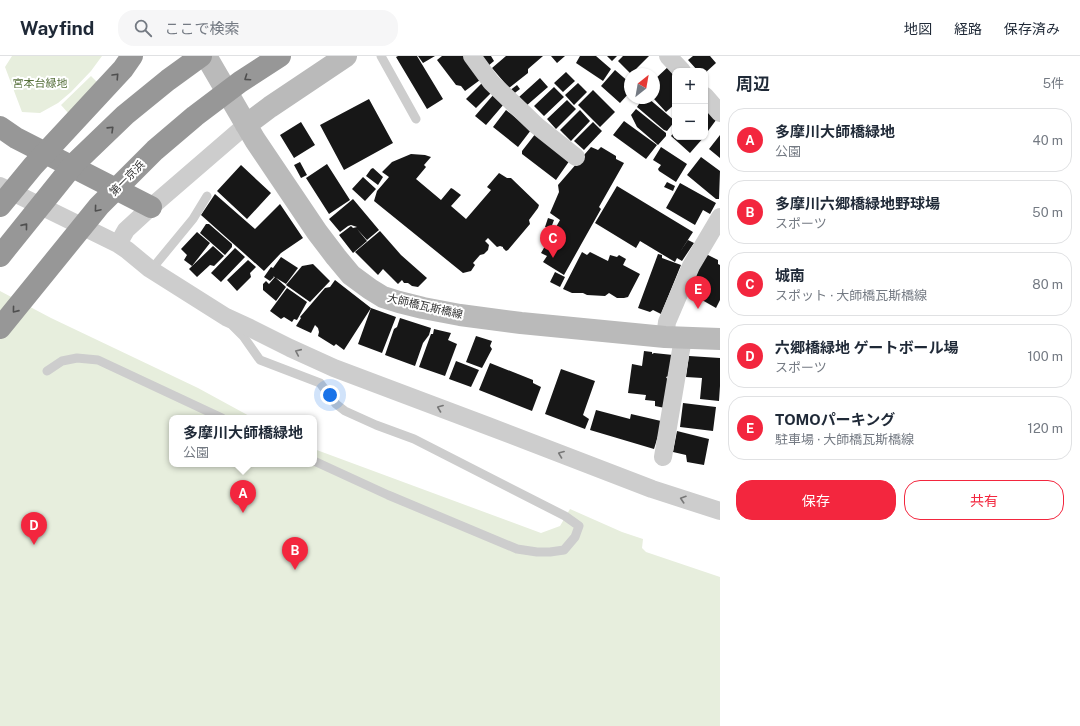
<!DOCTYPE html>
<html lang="ja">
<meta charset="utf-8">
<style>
body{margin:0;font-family:"Public Sans","Noto Sans JP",sans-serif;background:#f6f6f7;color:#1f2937}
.controls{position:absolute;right:12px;top:12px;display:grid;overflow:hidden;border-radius:8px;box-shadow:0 1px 3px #0004}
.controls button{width:36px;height:36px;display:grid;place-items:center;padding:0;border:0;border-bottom:1px solid #e0e1e3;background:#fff;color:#1f2937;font:20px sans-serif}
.compass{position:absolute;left:624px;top:12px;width:36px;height:36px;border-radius:50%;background:#fff;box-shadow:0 1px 3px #0004;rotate:31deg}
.you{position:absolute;left:330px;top:339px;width:14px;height:14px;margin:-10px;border:3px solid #fff;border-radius:50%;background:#1a73e8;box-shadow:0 0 0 6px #1a73e833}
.badge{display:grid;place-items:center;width:26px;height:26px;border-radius:50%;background:#f3263e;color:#fff;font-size:13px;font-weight:700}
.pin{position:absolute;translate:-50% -33px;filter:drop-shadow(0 1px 2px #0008)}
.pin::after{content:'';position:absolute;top:21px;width:14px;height:12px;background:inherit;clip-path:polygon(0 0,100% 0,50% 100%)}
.popup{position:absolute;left:169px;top:359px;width:148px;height:52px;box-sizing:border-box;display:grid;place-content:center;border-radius:8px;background:#fff;filter:drop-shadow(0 1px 3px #0005);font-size:13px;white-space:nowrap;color:#747a83}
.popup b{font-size:15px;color:#1f2937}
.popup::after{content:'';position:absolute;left:50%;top:100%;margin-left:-8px;border:8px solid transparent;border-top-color:#fff}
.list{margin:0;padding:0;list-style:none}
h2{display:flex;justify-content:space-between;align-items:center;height:52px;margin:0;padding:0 16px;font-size:17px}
h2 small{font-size:13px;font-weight:400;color:#747a83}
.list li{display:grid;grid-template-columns:26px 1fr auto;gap:12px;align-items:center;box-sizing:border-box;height:64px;margin:0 8px 8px;padding:0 8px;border:1px solid #e0e1e3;border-radius:16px}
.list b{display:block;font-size:15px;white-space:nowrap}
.list p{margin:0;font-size:13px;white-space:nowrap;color:#747a83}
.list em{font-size:13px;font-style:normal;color:#747a83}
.actions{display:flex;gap:8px;padding:12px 16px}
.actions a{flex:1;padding:9px 0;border:1px solid #f3263e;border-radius:16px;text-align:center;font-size:14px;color:#f3263e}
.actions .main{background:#f3263e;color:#fff}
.icon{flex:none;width:22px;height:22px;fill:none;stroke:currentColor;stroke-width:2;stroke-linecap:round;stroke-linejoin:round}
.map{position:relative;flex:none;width:720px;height:670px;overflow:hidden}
header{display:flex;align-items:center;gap:24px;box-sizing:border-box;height:56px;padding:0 20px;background:#fff;border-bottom:1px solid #e0e1e3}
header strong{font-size:19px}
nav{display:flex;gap:22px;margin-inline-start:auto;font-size:14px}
.search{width:280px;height:36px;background:#f6f6f7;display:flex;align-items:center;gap:10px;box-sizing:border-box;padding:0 14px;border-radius:16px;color:#747a83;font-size:15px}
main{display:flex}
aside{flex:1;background:#fff}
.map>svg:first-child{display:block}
.green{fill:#e7eedd}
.building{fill:#171717}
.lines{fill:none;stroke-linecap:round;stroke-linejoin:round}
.lane{stroke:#cdcdcd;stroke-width:9}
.street{stroke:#cdcdcd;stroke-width:18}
.secondary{stroke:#bababa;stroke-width:22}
.highway{stroke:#979797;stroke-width:22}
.highway-bridge{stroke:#979797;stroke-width:22}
.oneway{stroke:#4f4f4f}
.oneway2{stroke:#777}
.labels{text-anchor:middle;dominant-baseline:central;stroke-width:4;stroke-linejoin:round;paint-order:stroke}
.park-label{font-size:11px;fill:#556f39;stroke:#fff}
.street-label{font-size:11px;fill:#303030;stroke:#fff}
</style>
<header>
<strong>Wayfind</strong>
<div class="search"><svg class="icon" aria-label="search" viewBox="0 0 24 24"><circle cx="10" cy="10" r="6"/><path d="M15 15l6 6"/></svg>ここで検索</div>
<nav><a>地図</a><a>経路</a><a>保存済み</a></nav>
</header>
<main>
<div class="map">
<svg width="720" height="670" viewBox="0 0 720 670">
<rect width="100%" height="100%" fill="#fff"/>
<!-- green -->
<path class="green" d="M12,0H102L91,15L71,36L58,47L40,57L22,56L5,11Z
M91,20L100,29L69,58L61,49Z
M0,235L51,262L198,332L253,362H172V408H314V393L541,477L560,470L570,453L622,476L643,483L642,492L646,496L720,521V670H0Z"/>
<!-- building -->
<path class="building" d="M398,0H417L443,43L427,53L396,1Z
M418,0H435L423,7Z
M442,0H468L480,24L465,35L461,30L456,29L437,4Z
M481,0H491L494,5L488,10Z
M506,0H543L528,13V17L509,32L492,12Z
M551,0H565L557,7Z
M580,0H596L611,13L603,25L576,7Z
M607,0H617L612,5Z
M623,0H649L631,18L618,5Z
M693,0H710L716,7L705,17V15H698L688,4Z
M670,9L675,14V48L666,56L654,43V24Z
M615,14L630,27L625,33L629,37L620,47L601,30Z
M566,16L575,25L563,36L554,27Z
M540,22L548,31L526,50L519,41Z
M485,24L495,33L476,52L466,43Z
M578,27L587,36L574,49L565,39Z
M517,29L520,33L512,39L509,35Z
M554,31L564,41L544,60L534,50Z
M593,34L615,56L600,71L578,49Z
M494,38L504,48L486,69L475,60Z
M643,42H648L675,65L667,75L664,74L637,51Z
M369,43L393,87L344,114L320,69Z
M567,44L576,53L556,73L547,63Z
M705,46L719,60L708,75L705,72Z
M636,53L666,77V80L658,89L637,71L631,59Z
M506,54L531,74L518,91L493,71Z
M580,54L590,65L571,85L560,74Z
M624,65L657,89L646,103L613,79Z
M301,66L315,89L294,102L280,79Z
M593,66L602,75L584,94L574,85Z
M675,75V81H704L690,97L671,80Z
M536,77L570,104L556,124L522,98V95Z
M720,79V102L709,93Z
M591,91L598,94L601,91L616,100V103L624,107L599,151L601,153L564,219L543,206L547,200L541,197L560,164L550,157L559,136L558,129Z
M661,91L687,108L676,126L659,115L658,113L661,109L653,104Z
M411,98L425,99L431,101L424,109L426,111L416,123L441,144L451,132L453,133L461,139L451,150L466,163L491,134L487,131L499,117L507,122H511L539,149L538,152L529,164L530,168L508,194L506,195L503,192V191L500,190L497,191L488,182L485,185L489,189L488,194L484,198L480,199L473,207L475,209L471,215L463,217L374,145L377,135L389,121L382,116L392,106Z
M701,101L720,115L719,143H716L687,119Z
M300,106L307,119L301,122L294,109Z
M327,108L350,144L329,158L306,122Z
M241,109L271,137L247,163L217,135Z
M373,112L383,121L378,129L366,120L371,113Z
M363,121L376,133L365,145L352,133Z
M667,126L675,130L673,135L664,131Z
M680,127L716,147L710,158L703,154L695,169L666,152Z
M617,130L693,176L680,196L688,184L694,187L682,205L677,202L675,206L640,185L636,192L595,167Z
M215,138L255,173L280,148L303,182L281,197L264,215L201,159Z
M353,143L379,174L367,184L357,173L367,185L353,197L339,179L351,170L353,172L357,171L351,169L348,170L340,176L329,163Z
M548,162L554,164L551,172L545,171Z
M206,168H209L232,188V191L225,199L200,177Z
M380,175L401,199L427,222L418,231L412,230L408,227H404L402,224L398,228L383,213L378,219L355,196Z
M197,176L210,187L192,210L184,204L187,199L181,193Z
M213,190L224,200L214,210L210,209L197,221L189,213Z
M235,192L245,201L221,226L211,217Z
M582,196L587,199L590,196L608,205L610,199L617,201L619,199L626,203L623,209L640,218L628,241L624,242H617L609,237L605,240L587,239L583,237H572L563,233Z
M658,198L662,199V202L681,209L661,258L653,254L650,256L638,252Z
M706,198L718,204V208L720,209V244L716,252L688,236Z
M281,201L298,212L286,228L273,220L274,221L270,225L264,221L271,211L273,212Z
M248,204L256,211L250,217L251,221L237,235L227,224Z
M313,208L330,225L310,246L286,229L302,210Z
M555,216L565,221L560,231L550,226Z
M275,221L286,231L276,245L263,234V228L266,225L269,228Z
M335,224L371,252L344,294L336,288L334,290L318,280L319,276L318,272L315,269L311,277L296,270L301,262L300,261L325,232L330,231Z
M287,232L307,246L297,264L294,263L292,266L284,261L281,263L270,255Z
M371,252L396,261L382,297L358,288Z
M400,262L431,272L429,279L423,287L415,310L385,299L394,273L397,271Z
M434,273L451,277L448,284L457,288L445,320L419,311L431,278H433Z
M476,280L492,285L490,290L492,293L482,312L466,306Z
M644,295L652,296V298L654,297L673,299L669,320L666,321L669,326L665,352L655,350V345L645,344L646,339L628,337L632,308L642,310Z
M689,300L720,302V330L719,345L700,343L702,322L686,321Z
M456,305L479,314L471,331L449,323Z
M490,307L533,324V327L541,331L532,355L479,334Z
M561,313L595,325L583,359L589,363L585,373L545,358Z
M683,347L716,351L713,375L680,371Z
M596,354L630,363L631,358L661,365L662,367L654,393L590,374Z
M677,375L709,383L704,409L687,406L686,399L673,396Z"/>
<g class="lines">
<!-- lane -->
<path class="lane" d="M381,0L416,63
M151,214L193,163L207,140
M233,270L243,280L260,304L320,327L336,348L345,355L376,369L414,383L565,460L579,470L575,481L564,494L550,496H537L517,493L388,439L314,405
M47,315L62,305L77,302L98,304L222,362"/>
<!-- street -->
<path class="street" d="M472,0L491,26L537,70L576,101
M668,0L682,15
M705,40L720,57
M0,130L118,188L127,194L150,213L226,261L250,272L290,292L334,312L488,370L652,433L720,455
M118,188L126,174L151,151L246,69
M665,281L667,266L691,210L720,161
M663,401L683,282"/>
<!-- secondary -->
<path class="secondary" d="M206,0L255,84L317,176L336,201L351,219L370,233L383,241L399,246L423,252L460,259L521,267L665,281L720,283
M246,69L270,51L346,0"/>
<!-- highway -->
<path class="highway" d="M0,71L16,82L151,151"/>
<!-- highway-bridge -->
<path class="highway-bridge" d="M0,150L33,110L123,13L132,0
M0,200L74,108L125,59L168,24L201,0
M0,272L99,150L155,94L195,60L240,26L280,0"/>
</g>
<!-- one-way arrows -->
<defs><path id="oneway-chevron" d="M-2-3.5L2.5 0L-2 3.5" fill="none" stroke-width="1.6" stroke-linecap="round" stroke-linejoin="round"/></defs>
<g class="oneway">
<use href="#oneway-chevron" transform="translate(116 20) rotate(-47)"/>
<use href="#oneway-chevron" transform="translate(247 22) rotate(146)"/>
<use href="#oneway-chevron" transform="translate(111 73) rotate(-44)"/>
<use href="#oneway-chevron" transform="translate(97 153) rotate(130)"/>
<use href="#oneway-chevron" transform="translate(25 170) rotate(-51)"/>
<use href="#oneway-chevron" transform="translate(15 254) rotate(129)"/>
</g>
<g class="oneway2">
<use href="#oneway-chevron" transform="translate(298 296) rotate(-156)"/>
<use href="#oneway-chevron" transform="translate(440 352) rotate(-159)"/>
<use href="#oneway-chevron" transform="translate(561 398) rotate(-159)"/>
<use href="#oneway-chevron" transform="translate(683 443) rotate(-162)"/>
</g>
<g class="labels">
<!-- park labels -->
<g class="park-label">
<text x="40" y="27">宮本台緑地</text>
</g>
<!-- street labels -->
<g class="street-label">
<text transform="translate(127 122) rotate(-45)">第一京浜</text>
<text transform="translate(425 250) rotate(13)">大師橋瓦斯橋線</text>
</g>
</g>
</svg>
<div class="controls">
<button>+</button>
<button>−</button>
</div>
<svg class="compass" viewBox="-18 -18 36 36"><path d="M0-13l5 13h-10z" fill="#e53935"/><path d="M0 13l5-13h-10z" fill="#747a83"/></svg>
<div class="you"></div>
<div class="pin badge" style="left:243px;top:457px">A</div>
<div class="popup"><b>多摩川大師橋緑地</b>公園</div>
<div class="pin badge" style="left:295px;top:514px">B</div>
<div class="pin badge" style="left:553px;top:202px">C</div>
<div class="pin badge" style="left:34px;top:489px">D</div>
<div class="pin badge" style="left:698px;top:253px">E</div>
</div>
<aside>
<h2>周辺<small>5件</small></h2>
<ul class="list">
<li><span class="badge">A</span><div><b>多摩川大師橋緑地</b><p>公園</p></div><em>40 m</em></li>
<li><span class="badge">B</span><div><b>多摩川六郷橋緑地野球場</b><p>スポーツ</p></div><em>50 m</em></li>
<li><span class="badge">C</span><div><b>城南</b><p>スポット · 大師橋瓦斯橋線</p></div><em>80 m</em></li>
<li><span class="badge">D</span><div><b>六郷橋緑地 ゲートボール場</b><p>スポーツ</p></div><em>100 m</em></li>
<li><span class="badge">E</span><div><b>TOMOパーキング</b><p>駐車場 · 大師橋瓦斯橋線</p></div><em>120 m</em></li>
</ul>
<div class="actions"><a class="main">保存</a><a>共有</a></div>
</aside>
</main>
